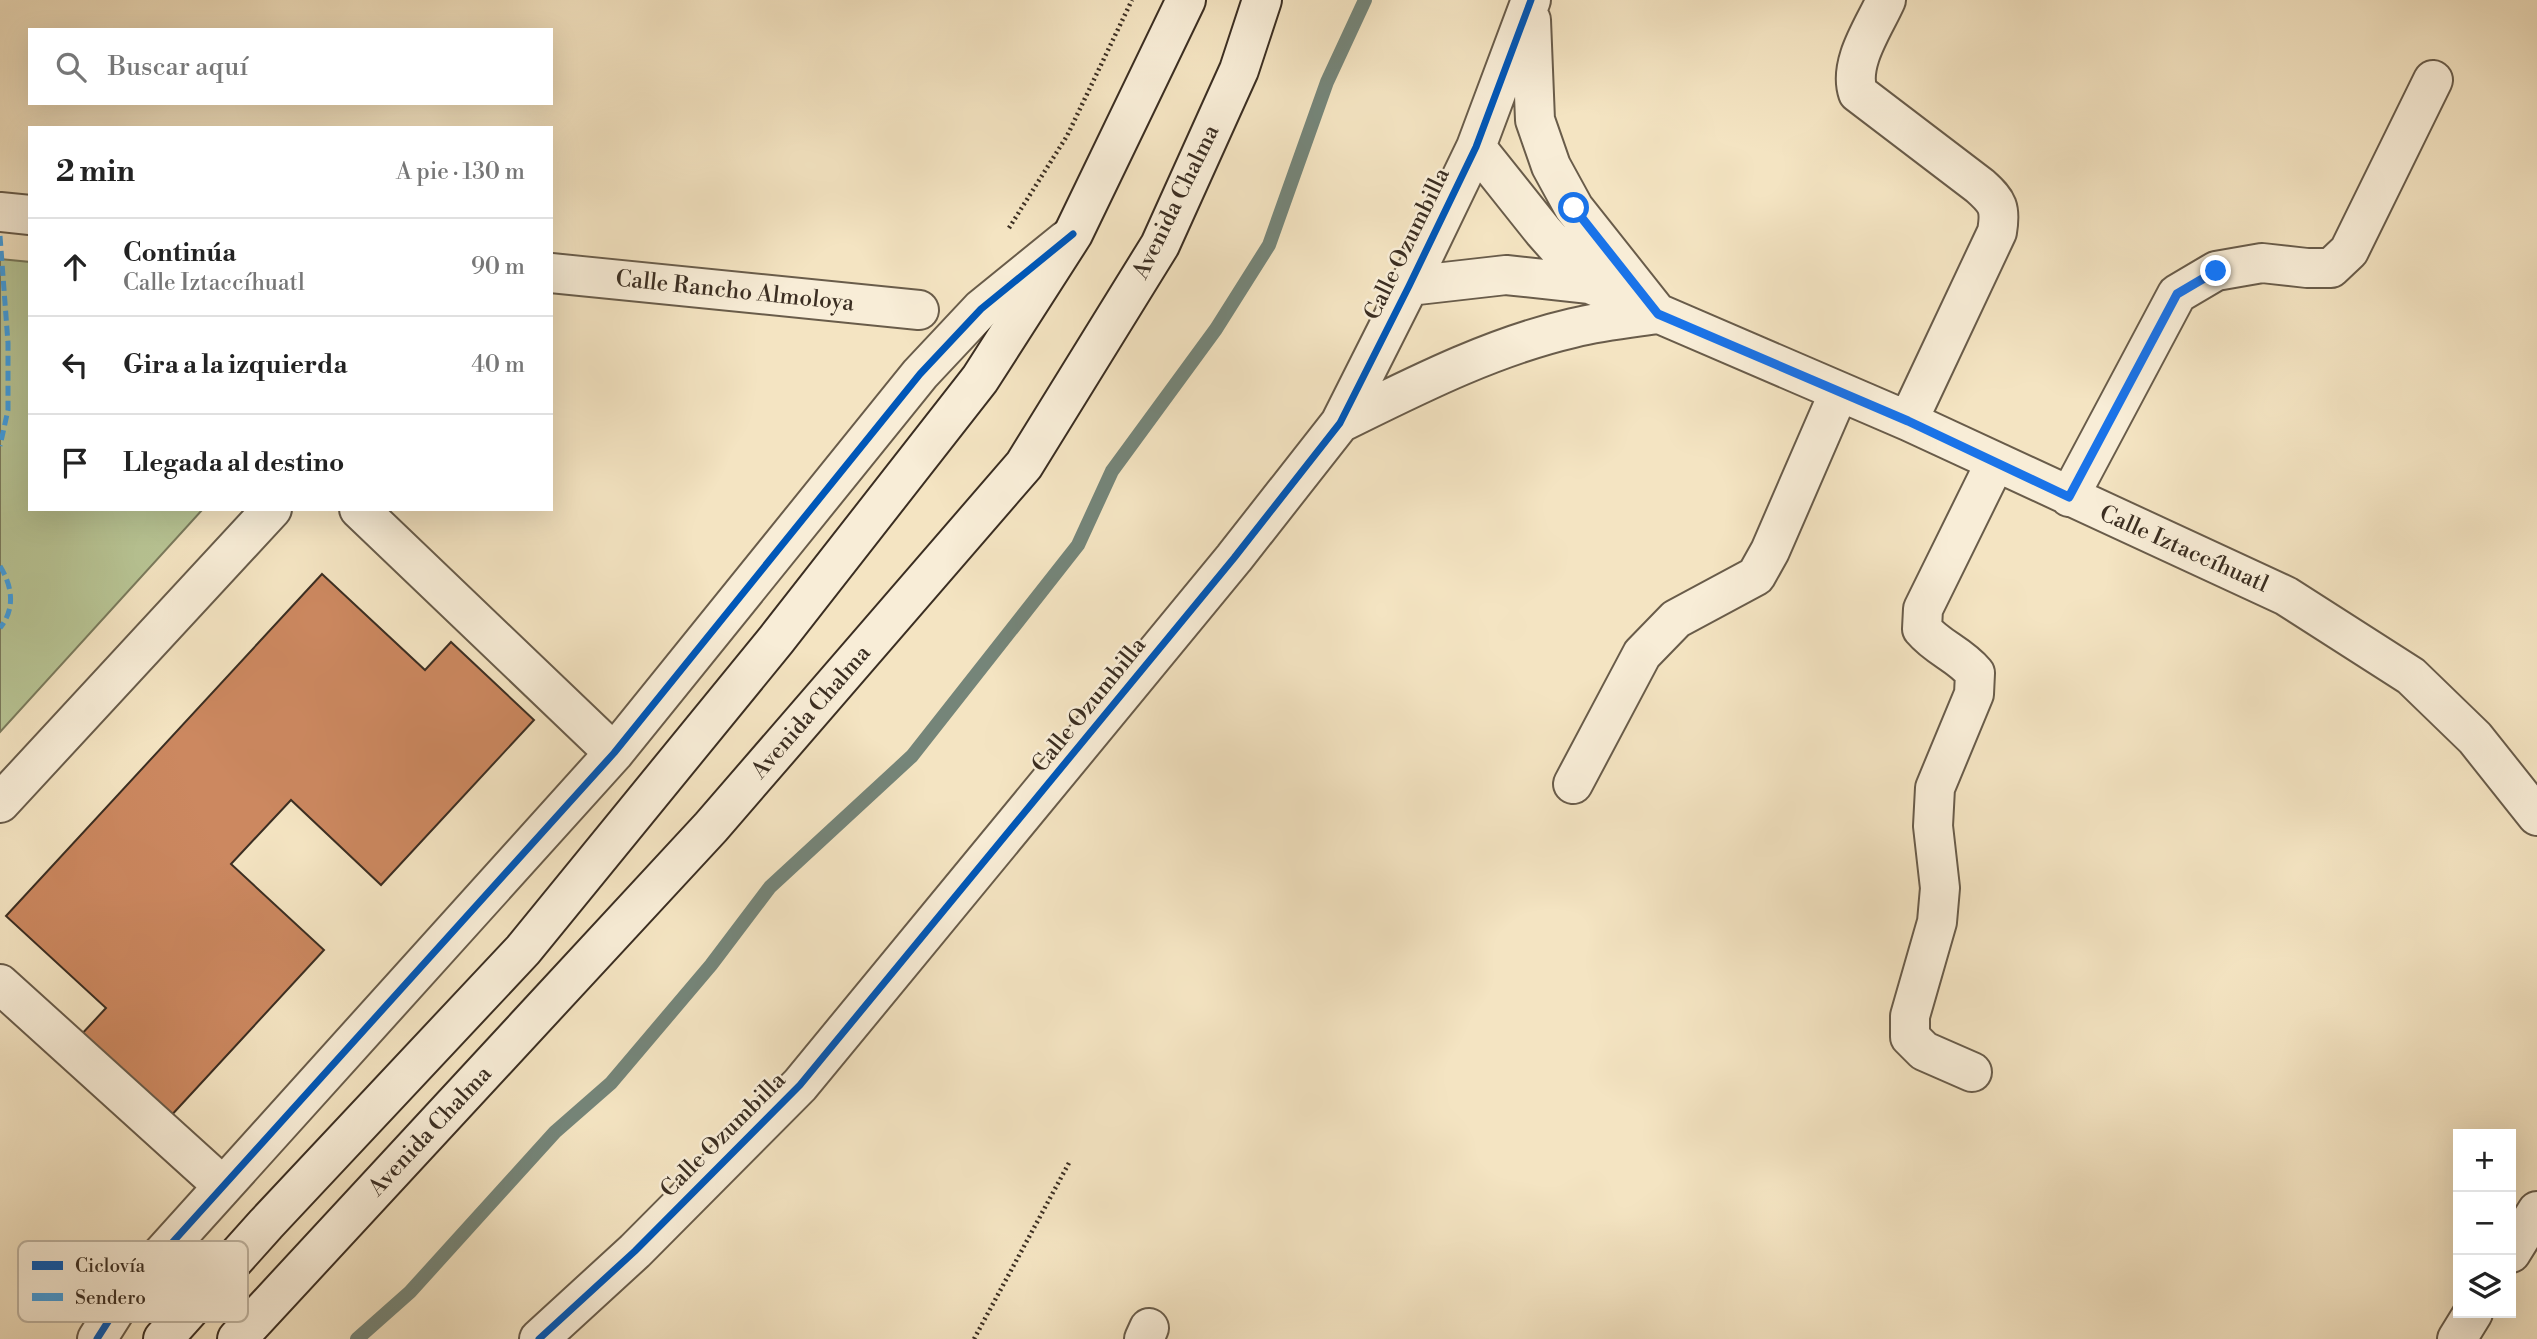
<!DOCTYPE html>
<html lang="es">
<meta charset="utf-8">
<style>
body{margin:0;font-family:"Libre Bodoni",serif;background:#f2f2f2;color:#222}
.controls{position:absolute;right:21px;bottom:21px;display:grid;overflow:hidden;border-radius:0px;box-shadow:0 7px 28px #0002}
.controls button{width:63px;height:63px;display:grid;place-items:center;padding:0;border:0;border-bottom:2px solid #e0e0e0;background:#fff;color:#222;font:35px sans-serif}
.stop{position:absolute;width:21px;height:21px;margin:-16px;border:5px solid #1a73e8;border-radius:50%;background:#fff}
.stop.end{background:#1a73e8;border-color:#fff;box-shadow:0 2px 7px #0008}
.list{margin:0;padding:0;list-style:none}
h2{display:flex;justify-content:space-between;align-items:center;height:91px;margin:0;padding:0 28px;font-size:30px}
h2 small{font-size:23px;font-weight:400;color:#767676}
.list li{display:grid;grid-template-columns:46px 1fr auto;gap:21px;align-items:center;box-sizing:border-box;height:98px;padding:0 28px;border-top:2px solid #e0e0e0}
.list b{display:block;font-size:26px;white-space:nowrap}
.list p{margin:0;font-size:23px;white-space:nowrap;color:#767676}
.list em{font-size:23px;font-style:normal;color:#767676}
.icon{flex:none;width:38px;height:38px;fill:none;stroke:currentColor;stroke-width:2;stroke-linecap:round;stroke-linejoin:round}
.map{position:relative;flex:none;width:2537px;height:1339px;overflow:hidden}
.search{position:absolute;background:#fff;box-shadow:0 7px 28px #0002;left:28px;top:28px;width:525px;height:77px;display:flex;align-items:center;gap:18px;box-sizing:border-box;padding:0 24px;border-radius:0px;color:#767676;font-size:26px}
.panel{position:absolute;background:#fff;box-shadow:0 7px 28px #0002;left:28px;top:126px;width:525px;height:385px;border-radius:0px}
.map>svg:first-child{display:block}
.green{fill:#b8c595;stroke:#7a7a5c;stroke-width:2}
.lines{fill:none;stroke-linecap:round;stroke-linejoin:round}
.stream{stroke:#758579;stroke-width:14}
.building{fill:#cc8860;stroke:#3b2e22;stroke-width:2}
.minor-casing{stroke:#695c4a;stroke-width:42}
.secondary-casing{stroke:#3b2e22;stroke-width:42}
.path{stroke:#3b2e22;stroke-width:4.5;stroke-dasharray:2 3.5;stroke-linecap:butt}
.minor{stroke:#f8edd7;stroke-width:38}
.secondary{stroke:#f8edd7;stroke-width:38}
.quiet{stroke:#3f9de0;stroke-width:5;stroke-dasharray:10 5;stroke-linecap:butt}
.cycleway-casing{stroke:#f8edd7;stroke-width:11}
.cycleway{stroke:#0057b8;stroke-width:7}
.route{stroke:#1a73e8;stroke-width:9}
.labels{text-anchor:middle;dominant-baseline:central;stroke-width:5;stroke-linejoin:round;paint-order:stroke}
.street-label{font-size:23px;fill:#3b2e22;stroke:#f8edd7}
.key{fill:#f8edd7;stroke:#bfb4a1;stroke-width:2}
.key-label{font-size:19px;fill:#3b2e22}
</style>
<div class="map">
<svg width="2537" height="1339" viewBox="0 0 2537 1339">
<rect width="100%" height="100%" fill="#f4e4c2"/>
<filter id="stains"><feTurbulence type="fractalNoise" baseFrequency=".00286" numOctaves="4"/><feColorMatrix values="0 0 0 0 .2 0 0 0 0 .09 0 0 0 0 .02 0 0 0 .5 -.17"/></filter>
<radialGradient id="worn" r=".72"><stop offset=".6" stop-color="#630" stop-opacity="0"/><stop offset="1" stop-color="#630" stop-opacity=".3"/></radialGradient>
<!-- green -->
<path class="green" d="M0,259L30,262V509H203L0,732Z"/>
<g class="lines">
<!-- stream -->
<path class="stream" d="M357,1339L410,1292L555,1132L611,1083L711,965L770,887L912,756L1078,545L1112,471L1216,329L1269,245L1327,82L1365,0"/>
</g>
<!-- building -->
<path class="building" d="M322,574L425,670L451,642L534,720L381,885L291,800L231,864L324,950L168,1119L79,1037L106,1008L6,916Z"/>
<g class="lines">
<!-- minor casing -->
<g class="minor-casing">
<path id="minor" d="M1886,0C1874,27 1848,63 1858,93L1980,186C1998,202 2001,208 1997,232L1908,421
M1476,147L1543,231L1590,284
M0,212L30,215
M551,273L919,310
M1409,286L1506,275L1590,284L1908,421L2286,596L2411,676L2475,738L2537,816
M1340,423C1415,386 1491,347 1573,328C1601,321 1630,318 1658,314L1574,208L1551,166L1535,120L1531,20
M2069,497L2177,294L2216,271L2262,263L2307,268H2331L2349,251L2433,80
M359,509L614,753
M1573,784L1642,654L1676,619L1756,576L1770,551L1839,392
M0,803L272,509
M0,984L223,1186
M1972,1072L1924,1051L1910,1037V1016L1937,922L1940,888L1933,826L1935,788L1974,694L1975,673C1958,653 1939,649 1922,629L1923,609L1995,463
M2511,1253L2537,1211
M97,1339L125,1295L614,753L920,374L981,309L1066,240
M539,1339L635,1251L800,1085L1234,558L1340,423L1409,286L1476,147L1531,0
M1144,1339L1149,1328
M2457,1339L2473,1313"/>
</g>
<!-- secondary casing -->
<g class="secondary-casing">
<path id="secondary" d="M163,1339L266,1224L523,950L776,640L980,379L1073,234L1186,0
M237,1339L711,827L1024,465L1160,245L1239,70L1262,0"/>
</g>
<!-- path -->
<path class="path" d="M1009,228L1067,136L1132,0
M974,1339L1070,1161"/>
<!-- minor -->
<use href="#minor" class="minor"/>
<!-- secondary -->
<use href="#secondary" class="secondary"/>
<!-- quiet -->
<path class="quiet" d="M0,236L8,343V410L0,446
M0,566C12,586 16,608 0,628"/>
<!-- cycleway casing -->
<g class="cycleway-casing">
<path id="cycleway" d="M97,1339L125,1295L614,753L920,374L981,309L1073,234
M539,1339L635,1251L800,1085L1234,558L1340,423L1409,286L1476,147L1531,0"/>
</g>
<!-- cycleway -->
<use href="#cycleway" class="cycleway"/>
</g>
<g class="lines">
<!-- route -->
<path class="route" d="M1574,208L1658,314L1908,421L2069,497L2177,294L2216,271"/>
</g>
<g class="labels">
<!-- street labels -->
<g class="street-label">
<text transform="translate(1176 202) rotate(-64)">Avenida Chalma</text>
<text transform="translate(1407 244) rotate(-64)">Calle Ozumbilla</text>
<text transform="translate(735 291) rotate(6)">Calle Rancho Almoloya</text>
<text transform="translate(2184 549) rotate(24)">Calle Iztaccíhuatl</text>
<text transform="translate(1089 705) rotate(-51)">Calle Ozumbilla</text>
<text transform="translate(811 712) rotate(-49)">Avenida Chalma</text>
<text transform="translate(430 1131) rotate(-47)">Avenida Chalma</text>
<text transform="translate(723 1135) rotate(-45)">Calle Ozumbilla</text>
</g>
</g>
<!-- legend -->
<rect x="18" y="1241" width="230" height="81" rx="10" class="key"/>
<rect x="32" y="1261" width="31" height="9" fill="#0057b8"/>
<rect x="32" y="1293" width="31" height="8" fill="#3f9de0"/>
<g class="key-label">
<text x="75" y="1272">Ciclovía</text>
<text x="75" y="1304">Sendero</text>
</g>
<rect width="100%" height="100%" filter="url(#stains)"/>
<rect width="100%" height="100%" fill="url(#worn)"/>
</svg>
<div class="controls">
<button>+</button>
<button>−</button>
<button><svg class="icon" aria-label="layers" viewBox="0 0 24 24"><path d="M12 4l9 5-9 5-9-5zM3 14l9 5 9-5"/></svg></button>
</div>
<div class="stop" style="left:1574px;top:208px"></div>
<div class="stop end" style="left:2216px;top:271px"></div>
<div class="search"><svg class="icon" aria-label="search" viewBox="0 0 24 24"><circle cx="10" cy="10" r="6"/><path d="M15 15l6 6"/></svg>Buscar aquí</div>
<section class="panel">
<h2>2 min<small>A pie · 130 m</small></h2>
<ul class="list">
<li><svg class="icon" aria-label="ahead" viewBox="0 0 24 24"><path d="M12 20V5M6 11l6-6 6 6"/></svg><div><b>Continúa</b><p>Calle Iztaccíhuatl</p></div><em>90 m</em></li>
<li><svg class="icon" aria-label="left" viewBox="0 0 24 24"><path d="M17 20v-9H6M10 6l-5 5 5 5"/></svg><div><b>Gira a la izquierda</b></div><em>40 m</em></li>
<li><svg class="icon" aria-label="arrive" viewBox="0 0 24 24"><path d="M6 21V4h12l-3 4 3 4H6"/></svg><div><b>Llegada al destino</b></div></li>
</ul>
</section>
</div>
